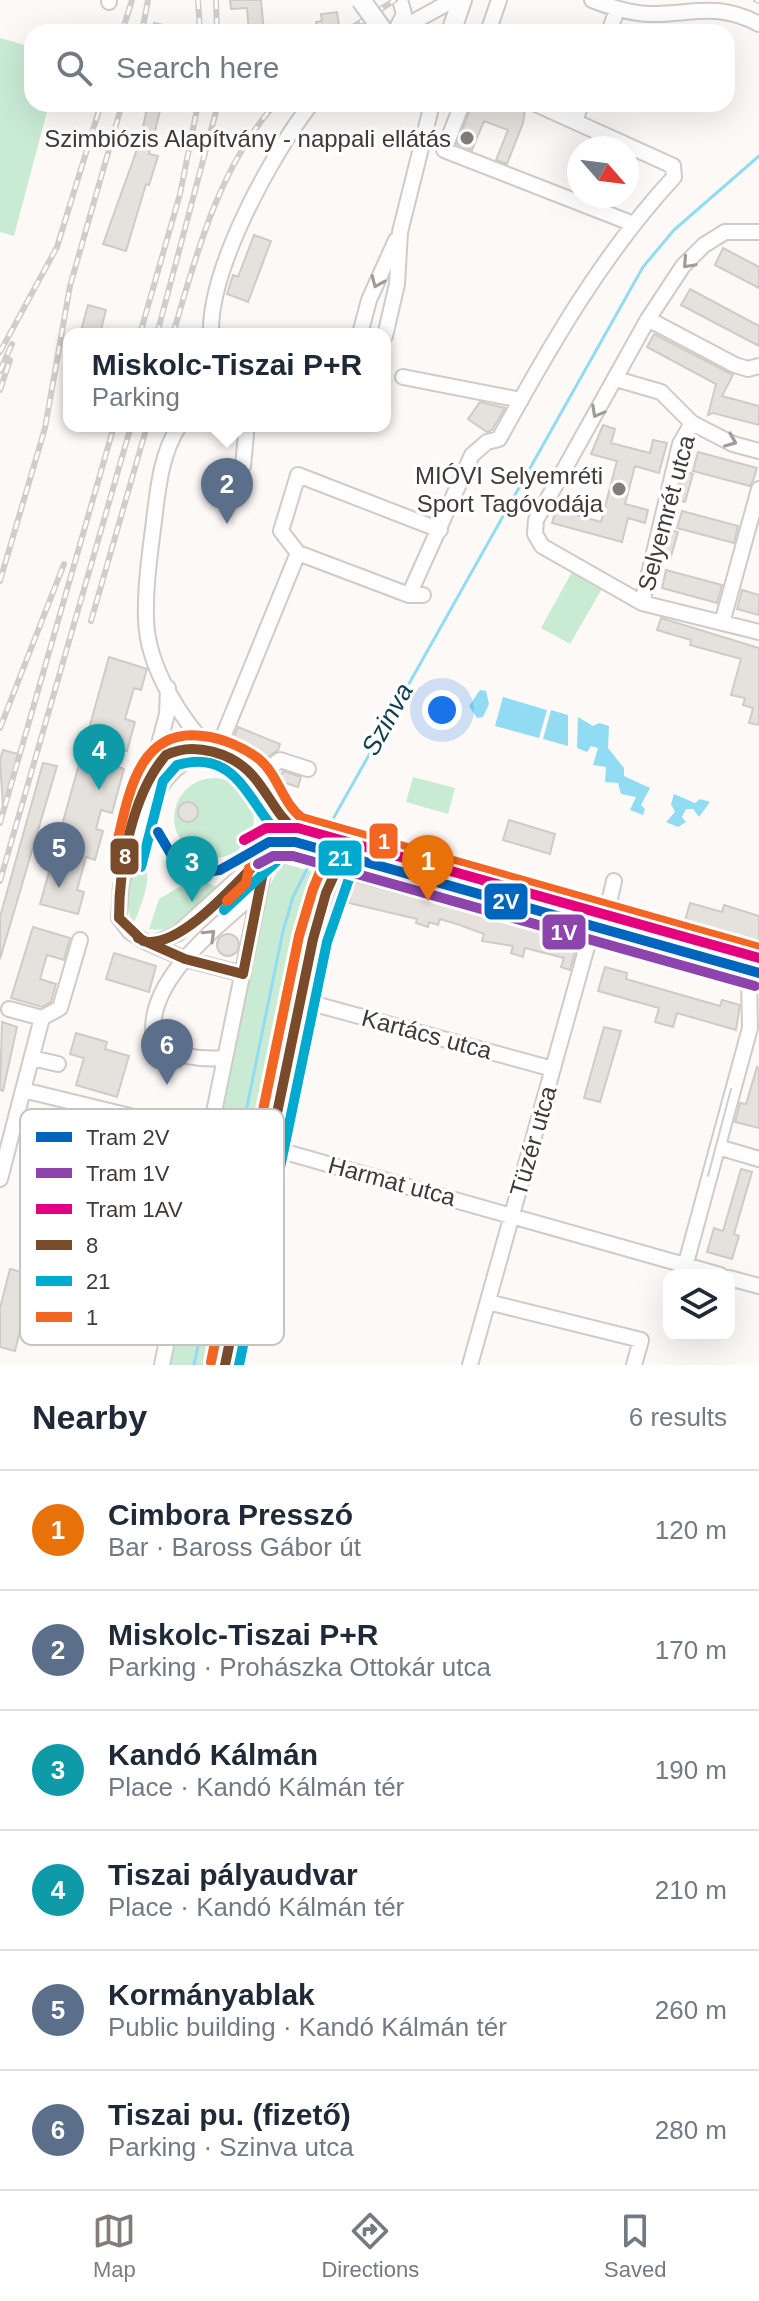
<!DOCTYPE html>
<meta charset="utf-8">
<style>
body{margin:0;font-family:Arial,sans-serif;background:#f6f6f7;color:#1f2937}
.controls{position:absolute;right:24px;bottom:24px;display:grid;overflow:hidden;border-radius:16px;box-shadow:0 8px 32px #0002}
.controls button{width:72px;height:72px;display:grid;place-items:center;padding:0;border:0;border-bottom:2px solid #e0e1e3;background:#fff;color:#1f2937;font:40px sans-serif}
.compass{position:absolute;left:567px;top:136px;width:72px;height:72px;border-radius:50%;background:#fff;box-shadow:0 8px 32px #0002;rotate:118deg}
.you{position:absolute;left:442px;top:710px;width:28px;height:28px;margin:-20px;border:6px solid #fff;border-radius:50%;background:#1a73e8;box-shadow:0 0 0 12px #1a73e833}
.badge{display:grid;place-items:center;width:52px;height:52px;border-radius:50%;background:#837d7a;color:#fff;font-size:26px;font-weight:700}
.pin{position:absolute;translate:-50% -66px;filter:drop-shadow(0 2px 4px #0008)}
.pin::after{content:'';position:absolute;top:42px;width:28px;height:24px;background:inherit;clip-path:polygon(0 0,100% 0,50% 100%)}
.popup{position:absolute;left:63px;top:328px;width:328px;height:104px;box-sizing:border-box;display:grid;place-content:center;border-radius:16px;background:#fff;filter:drop-shadow(0 2px 6px #0005);font-size:26px;white-space:nowrap;color:#747a83}
.popup b{font-size:30px;color:#1f2937}
.popup::after{content:'';position:absolute;left:50%;top:100%;margin-left:-16px;border:16px solid transparent;border-top-color:#fff}
.list{margin:0;padding:0;list-style:none}
h2{display:flex;justify-content:space-between;align-items:center;height:104px;margin:0;padding:0 32px;font-size:34px}
h2 small{font-size:26px;font-weight:400;color:#747a83}
.list li{display:grid;grid-template-columns:52px 1fr auto;gap:24px;align-items:center;box-sizing:border-box;height:120px;padding:0 32px;border-top:2px solid #e0e1e3}
.list b{display:block;font-size:30px;white-space:nowrap}
.list p{margin:0;font-size:26px;white-space:nowrap;color:#747a83}
.list em{font-size:26px;font-style:normal;color:#747a83}
.icon{flex:none;width:44px;height:44px;fill:none;stroke:currentColor;stroke-width:2;stroke-linecap:round;stroke-linejoin:round}
.map{position:relative;flex:none;width:759px;height:1365px;overflow:hidden}
.search{position:absolute;background:#fff;box-shadow:0 8px 32px #0002;left:24px;right:24px;top:24px;height:88px;display:flex;align-items:center;gap:20px;box-sizing:border-box;padding:0 28px;border-radius:24px;color:#747a83;font-size:30px}
.sheet{height:824px;background:#fff}
nav{display:flex;justify-content:space-around;align-items:center;box-sizing:border-box;height:112px;border-top:2px solid #e0e1e3;background:#fff;font-size:22px;color:#747a83}
nav a{display:grid;justify-items:center;gap:4px}
nav .on{color:#837d7a}
.map>svg:first-child{display:block}
.green{fill:#c9ebd4}
.water{fill:#92dcf3}
.lines{fill:none;stroke-linecap:round;stroke-linejoin:round}
.stream{stroke:#92dcf3;stroke-width:3}
.building{fill:#e5e2de;stroke:#cfccc8;stroke-width:2}
.minor-casing{stroke:#d0cbc9;stroke-width:18}
.major-casing{stroke:#d0cbc9;stroke-width:22}
.minor{stroke:#fffefe;stroke-width:14}
.major{stroke:#fffefe;stroke-width:18}
.tram{stroke:#cfcecc;stroke-width:2}
.rail-casing{stroke:#cfcecc;stroke-width:6}
.rail{stroke:#fff;stroke-width:3;stroke-dasharray:9;stroke-linecap:butt}
.major-bridge-casing{stroke:#d0cbc9;stroke-width:22;stroke-linecap:butt}
.major-bridge{stroke:#fffefe;stroke-width:18}
.bus-1-casing{stroke:#fff;stroke-width:16}
.bus-2-casing{stroke:#fff;stroke-width:16}
.bus-3-casing{stroke:#fff;stroke-width:16}
.bus-1{stroke:#7a4b2a;stroke-width:10}
.bus-2{stroke:#00a9ce;stroke-width:10}
.bus-3{stroke:#f26522;stroke-width:10}
.tram-1-casing{stroke:#fff;stroke-width:16}
.tram-2-casing{stroke:#fff;stroke-width:16}
.tram-3-casing{stroke:#fff;stroke-width:16}
.tram-1{stroke:#0065bd;stroke-width:10}
.tram-2{stroke:#8e44ad;stroke-width:10}
.tram-3{stroke:#e5007d;stroke-width:10}
.oneway{stroke:#a09c9a}
.poi-dot{fill:#837d7a;stroke:#fff;stroke-width:3}
.labels{text-anchor:middle;dominant-baseline:central;stroke-width:7;stroke-linejoin:round;paint-order:stroke}
.poi-label{font-size:24px;fill:#413a37;stroke:#fff;text-anchor:end}
.street-label{font-size:24px;fill:#413a37;stroke:#fff}
.water-label{font-size:26px;font-style:italic;fill:#10404f;stroke:#fff}
.key{fill:#fff;stroke:#c6c4c3;stroke-width:2}
.key-label{font-size:22px;fill:#413a37}
.line-badge{stroke:#fff;stroke-width:3}
.badge-label{font-size:22px;text-anchor:middle;font-weight:bold;fill:#fff}
</style>
<div class="map">
<svg width="759" height="1365" viewBox="0 0 759 1365">
<rect width="100%" height="100%" fill="#fdf9f7"/>
<!-- green -->
<path class="green" d="M0,38L32,47V104H49L14,236L0,232Z
M573,570L603,587L570,644L541,628Z
M413,777L455,788L448,814L406,802Z
M174 818a40 40 0 1 1 80 0a40 40 0 1 1-80 0Z
M142,845C153,877 146,894 133,925C122,900 129,868 142,845Z
M282,863L341,880L324,929L235,1365H168L265,894Z
M203,881L221,888C200,907 179,935 149,929L159,899L181,886Z"/>
<!-- water -->
<path class="water" d="M480,690L486,691L489,704L483,717L477,718L469,706Z
M503,697L547,710L539,738L495,726Z
M551,710L568,715V746L543,739Z
M578,717L593,726L599,723L609,726L608,748L624,768V776L650,788L641,805L645,809L643,815L630,810L636,797L621,794L618,783L605,782L606,767L593,765L598,748L591,746L587,752L577,748Z
M674,794L695,803L700,799L710,802L699,817L693,809H686L682,817L686,822L678,827L666,822L675,812L671,804Z"/>
<g class="lines">
<!-- stream -->
<path class="stream" d="M324,835L643,267L674,230L759,156
M194,1365L283,931L293,897L312,859"/>
</g>
<!-- building -->
<path class="building" d="M230,0H261L264,32H249L247,8L231,9Z
M337,12L339,26L317,32L316,22L322,21L321,14Z
M154,23L178,28V32H152Z
M472,104H526L523,123L507,164L496,160L508,130L484,121L472,150L457,144Z
M147,108L160,111L149,154L158,156L149,185L146,184L126,251L103,244L140,141Z
M254,235L271,241L248,302L227,294L233,275L238,277Z
M723,248L759,267V288L715,265Z
M690,289L759,326V346L681,305Z
M88,305L106,310L100,334H80Z
M654,334L733,375L722,396L759,406V425L713,413L708,415L716,384L647,347Z
M480,402L505,408L492,430L487,432L468,419Z
M603,425L615,429L611,443L650,453L653,440L667,443L659,473L635,466L625,504L648,510L645,523L628,518L622,542L552,523L557,506L567,508L566,512L601,522L617,461L591,454Z
M698,452L757,468L753,481L750,486L693,471Z
M684,471L693,474L685,502L677,500Z
M682,511L738,526L734,543L677,528Z
M670,530L678,532L670,560L663,558Z
M666,570L722,585L717,603L662,588Z
M742,590L759,595V615L737,609Z
M661,618L759,648V725L749,723L753,708L743,705L745,698L731,695L741,659L690,645L691,640L657,630Z
M109,657L147,669L141,690L134,688L125,719L135,722L127,751L119,749L115,766L124,769L112,813L101,810L96,829L103,831L95,860L86,857L77,890L84,892L78,914L40,904Z
M238,727L280,744L278,750L262,761L230,747Z
M3,750L18,754L3,808L0,760Z
M43,763L57,766L0,959V917Z
M283,771L301,777L298,787L279,781Z
M178 812a10 10 0 1 1 20 0a10 10 0 1 1-20 0Z
M509,820L555,834L550,854L503,840Z
M349,880L572,940L577,945L570,970L561,967L564,958L525,948L523,957L511,953L513,946L482,941L484,934L460,925L440,919L438,925L429,922L428,927L416,923L417,919L349,903L350,899L344,897Z
M690,903L722,912L724,905L759,916V942L712,930L710,936L683,928Z
M33,927L70,938L64,960L47,955L40,979L56,984L51,1002L42,1007L11,998Z
M217 945a11 11 0 1 1 22 0a11 11 0 1 1-22 0Z
M114,953L156,966L149,992L106,979Z
M605,967L627,973L626,979L720,1006L722,1000L740,1005L736,1030L677,1013L673,1027L655,1022L659,1008L598,991Z
M2,1022L17,1027L3,1091L0,1090Z
M604,1027L621,1031L600,1102L584,1098Z
M76,1033L107,1042L105,1049L129,1056L117,1097L76,1085L84,1058L70,1054Z
M757,1067L759,1068V1128L735,1122L740,1103L746,1104Z
M56,1123L75,1128L77,1138L72,1147L52,1146Z
M109,1136L183,1153L178,1173L104,1156Z
M43,1156L89,1168L72,1233L26,1221Z
M741,1169L752,1172L734,1234L739,1236L732,1259L707,1252L714,1228L723,1231Z
M117,1187L174,1200L163,1267L91,1252L93,1240L104,1242Z
M10,1269L34,1275L15,1351L0,1347V1308Z"/>
<g class="lines">
<!-- minor casing -->
<g class="minor-casing">
<path id="minor" d="M592,0C610,7 628,13 648,14C692,15 716,1 759,24
M109,2V0
M395,32L453,0
M395,32L404,14L400,0
M488,32L499,0
M609,32L617,10
M462,104L444,150L631,223
M575,121L581,104
M759,232H725L704,245L683,266L648,319L536,520L535,534L542,546L642,603L759,632
M648,319L735,365L748,369L759,366
M211,334C209,269 271,155 311,104
M360,334L369,300L396,240
M385,336L397,284L400,232L432,104
M403,377L521,400
M616,379L661,392L692,423L733,444L759,451
M179,426C161,454 158,488 154,521C150,553 145,586 146,619C147,667 182,722 215,754
M242,426L246,434L243,466
M298,553L409,595H423
M409,595L472,455L487,442L499,439C550,346 602,255 674,177L673,166L536,104
M642,603L680,444L692,423
M722,623L759,489
M168,688L167,714L121,886L119,918L130,932L144,941L185,959L243,974
M216,754L298,553L281,531L298,475L440,530
M150,775C156,766 161,757 171,752C195,741 240,757 257,777C274,797 269,814 296,831L759,963
M257,777L280,760L308,769
M267,852L290,848L340,861L759,982
M605,920L614,881
M152,944L177,934L267,852
M300,1000L553,1069
M9,1009L42,1018L60,1008L80,940
M32,1058L58,1064
M225,1058C204,1060 166,1057 154,1039C144,980 220,925 259,890
M23,1090L42,1018
M718,1147L759,1159
M271,1148L720,1275
M0,1179L23,1090L208,1135
M686,1263L750,1028L749,979
M729,1278L759,1286
M488,1302L641,1340L634,1365
M162,1365L273,825V811
M225,1365L313,939L326,893L347,846
M470,1365L593,925"/>
</g>
<!-- major casing -->
<g class="major-casing">
<path id="major" d="M451,32L462,0"/>
</g>
<!-- minor -->
<use href="#minor" class="minor"/>
<!-- major -->
<use href="#major" class="major"/>
<!-- tram -->
<path class="tram" d="M158,832C155,791 194,742 238,773C250,781 256,796 263,808
M708,1176L731,1089"/>
<!-- rail casing -->
<g class="rail-casing">
<path id="rail" d="M198,0L200,32
M216,0L217,32
M756,0L759,1
M122,32L132,0
M142,32L148,0
M345,32L395,0
M140,334L180,194L198,104
M157,334L218,104
M173,334C197,253 218,169 275,104
M0,352L57,247L101,104
M0,371L12,344
M0,390L10,360
M0,581L45,428L70,286L122,104
M91,621L147,426
M0,728L64,564
M0,823L114,426
M0,881L131,426"/>
</g>
<!-- rail -->
<use href="#rail" class="rail"/>
<!-- major-bridge casing -->
<g class="major-bridge-casing">
<path id="major-bridge" d="M361,0L384,32"/>
</g>
<!-- major-bridge -->
<use href="#major-bridge" class="major-bridge"/>
<!-- bus-1 casing -->
<g class="bus-1-casing">
<path id="bus-1" d="M267,852C241,877 181,951 143,941L119,918C119,867 132,794 166,755C194,741 233,753 253,776C269,794 277,816 296,831L759,963
M138,938L185,959L243,974
M243,974L267,852
M225,1365L313,939L326,893L347,846"/>
</g>
<!-- bus-2 casing -->
<g class="bus-2-casing">
<path id="bus-2" d="M141,867L163,781L177,765C244,745 251,819 291,844L755,976
M224,910L276,862
M239,1365L327,942L353,867"/>
</g>
<!-- bus-3 casing -->
<g class="bus-3-casing">
<path id="bus-3" d="M113,859C127,809 132,726 203,736C222,738 243,747 259,759C279,776 282,803 302,818L759,948
M227,901L246,883L253,849
M211,1362L299,936L313,889L327,855"/>
</g>
<!-- bus-1 -->
<use href="#bus-1" class="bus-1"/>
<!-- bus-2 -->
<use href="#bus-2" class="bus-2"/>
<!-- bus-3 -->
<use href="#bus-3" class="bus-3"/>
<!-- tram-1 casing -->
<g class="tram-1-casing">
<path id="tram-1" d="M158,832L175,861L205,872L220,870L269,842H295L759,973"/>
</g>
<!-- tram-2 casing -->
<g class="tram-2-casing">
<path id="tram-2" d="M258,864L273,856H293L755,986"/>
</g>
<!-- tram-3 casing -->
<g class="tram-3-casing">
<path id="tram-3" d="M244,840L266,828H298L759,958"/>
</g>
<!-- tram-1 -->
<use href="#tram-1" class="tram-1"/>
<!-- tram-2 -->
<use href="#tram-2" class="tram-2"/>
<!-- tram-3 -->
<use href="#tram-3" class="tram-3"/>
</g>
<!-- one-way arrows -->
<defs><path id="oneway-chevron" d="M-2-3.5L2.5 0L-2 3.5" fill="none" stroke-width="1.6" stroke-linecap="round" stroke-linejoin="round" transform="scale(2)"/></defs>
<g class="oneway">
<use href="#oneway-chevron" transform="translate(688 263) rotate(132)"/>
<use href="#oneway-chevron" transform="translate(377 282) rotate(113)"/>
<use href="#oneway-chevron" transform="translate(597 412) rotate(119)"/>
<use href="#oneway-chevron" transform="translate(731 441) rotate(22)"/>
<use href="#oneway-chevron" transform="translate(210 935) rotate(-44)"/>
</g>
<!-- markers -->
<g class="poi-dot">
<circle cx="467" cy="138" r="8"/>
<circle cx="619" cy="489" r="8"/>
</g>
<g class="labels">
<!-- poi labels -->
<g class="poi-label">
<text x="451" y="138">Szimbiózis Alapítvány - nappali ellátás</text>
<text x="603" y="475">MIÓVI Selyemréti<tspan x="603" dy="28">Sport Tagóvodája</tspan></text>
</g>
<!-- street labels -->
<g class="street-label">
<text transform="translate(666 513) rotate(-75)">Selyemrét utca</text>
<text transform="translate(427 1034) rotate(15)">Kartács utca</text>
<text transform="translate(533 1141) rotate(-74)">Tüzér utca</text>
<text transform="translate(392 1181) rotate(15)">Harmat utca</text>
</g>
<!-- water labels -->
<g class="water-label">
<text transform="translate(387 719) rotate(-61)">Szinva</text>
</g>
</g>
<!-- legend -->
<rect x="20" y="1109" width="264" height="236" rx="12" class="key"/>
<rect x="36" y="1132" width="36" height="10" fill="#0065bd"/>
<rect x="36" y="1168" width="36" height="10" fill="#8e44ad"/>
<rect x="36" y="1204" width="36" height="10" fill="#e5007d"/>
<rect x="36" y="1240" width="36" height="10" fill="#7a4b2a"/>
<rect x="36" y="1276" width="36" height="10" fill="#00a9ce"/>
<rect x="36" y="1312" width="36" height="10" fill="#f26522"/>
<g class="key-label">
<text x="86" y="1145">Tram 2V</text>
<text x="86" y="1181">Tram 1V</text>
<text x="86" y="1217">Tram 1AV</text>
<text x="86" y="1253">8</text>
<text x="86" y="1289">21</text>
<text x="86" y="1325">1</text>
</g>
<g class="line-badge">
<rect x="368" y="822" width="31" height="38" rx="8" fill="#f26522"/>
<rect x="109" y="837" width="31" height="39" rx="8" fill="#7a4b2a"/>
<rect x="317" y="839" width="46" height="38" rx="8" fill="#00a9ce"/>
<rect x="483" y="882" width="46" height="39" rx="8" fill="#0065bd"/>
<rect x="541" y="913" width="46" height="38" rx="8" fill="#8e44ad"/>
</g>
<g class="badge-label">
<text x="384" y="849">1</text>
<text x="125" y="864">8</text>
<text x="340" y="866">21</text>
<text x="506" y="909">2V</text>
<text x="564" y="940">1V</text>
</g>
</svg>
<div class="controls">
<button><svg class="icon" aria-label="layers" viewBox="0 0 24 24"><path d="M12 4l9 5-9 5-9-5zM3 14l9 5 9-5"/></svg></button>
</div>
<svg class="compass" viewBox="-18 -18 36 36"><path d="M0-13l5 13h-10z" fill="#e53935"/><path d="M0 13l5-13h-10z" fill="#747a83"/></svg>
<div class="you"></div>
<div class="pin badge" style="left:428px;top:901px;background:#e8710a">1</div>
<div class="pin badge" style="left:227px;top:524px;background:#5c6f8a">2</div>
<div class="popup"><b>Miskolc-Tiszai P+R</b>Parking</div>
<div class="pin badge" style="left:192px;top:902px;background:#0f9aa8">3</div>
<div class="pin badge" style="left:99px;top:790px;background:#0f9aa8">4</div>
<div class="pin badge" style="left:59px;top:888px;background:#5c6f8a">5</div>
<div class="pin badge" style="left:167px;top:1085px;background:#5c6f8a">6</div>
<div class="search"><svg class="icon" aria-label="search" viewBox="0 0 24 24"><circle cx="10" cy="10" r="6"/><path d="M15 15l6 6"/></svg>Search here</div>
</div>
<section class="sheet">
<h2>Nearby<small>6 results</small></h2>
<ul class="list">
<li><span class="badge" style="background:#e8710a">1</span><div><b>Cimbora Presszó</b><p>Bar · Baross Gábor út</p></div><em>120 m</em></li>
<li><span class="badge" style="background:#5c6f8a">2</span><div><b>Miskolc-Tiszai P+R</b><p>Parking · Prohászka Ottokár utca</p></div><em>170 m</em></li>
<li><span class="badge" style="background:#0f9aa8">3</span><div><b>Kandó Kálmán</b><p>Place · Kandó Kálmán tér</p></div><em>190 m</em></li>
<li><span class="badge" style="background:#0f9aa8">4</span><div><b>Tiszai pályaudvar</b><p>Place · Kandó Kálmán tér</p></div><em>210 m</em></li>
<li><span class="badge" style="background:#5c6f8a">5</span><div><b>Kormányablak</b><p>Public building · Kandó Kálmán tér</p></div><em>260 m</em></li>
<li><span class="badge" style="background:#5c6f8a">6</span><div><b>Tiszai pu. (fizető)</b><p>Parking · Szinva utca</p></div><em>280 m</em></li>
</ul>
</section>
<nav>
<a class="on"><svg class="icon" aria-label="map" viewBox="0 0 24 24"><path d="M3 6l6-2 6 2 6-2v14l-6 2-6-2-6 2zM9 4v14M15 6v14"/></svg>Map</a>
<a><svg class="icon" aria-label="directions" viewBox="0 0 24 24"><path d="M12 3l9 9-9 9-9-9zM9 14v-3h6M13 9l2 2-2 2"/></svg>Directions</a>
<a><svg class="icon" aria-label="saved" viewBox="0 0 24 24"><path d="M7 4h10v16l-5-4-5 4z"/></svg>Saved</a>
</nav>
